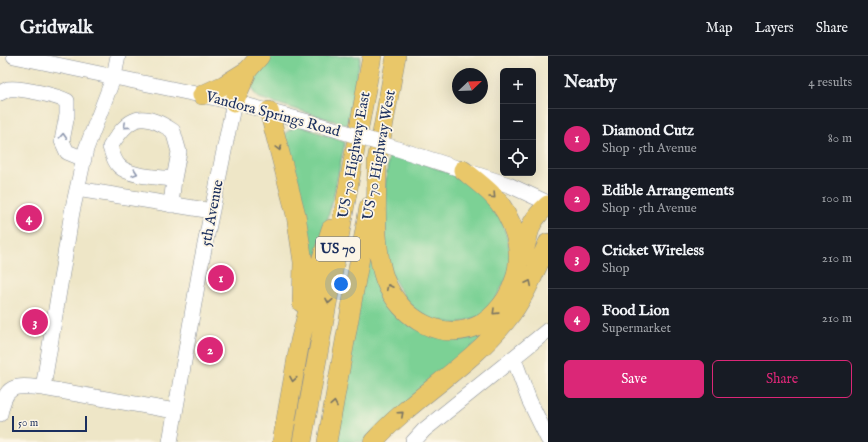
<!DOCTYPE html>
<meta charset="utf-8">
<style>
body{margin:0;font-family:"IM FELL English",serif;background:#242831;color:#f1f3f6}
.controls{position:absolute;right:12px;top:12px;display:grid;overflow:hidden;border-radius:6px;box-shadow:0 4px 16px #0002}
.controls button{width:36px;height:36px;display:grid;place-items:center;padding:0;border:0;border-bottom:1px solid #363941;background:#171b24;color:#f1f3f6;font:20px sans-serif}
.compass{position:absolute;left:452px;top:12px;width:36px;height:36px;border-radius:50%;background:#171b24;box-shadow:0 4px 16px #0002;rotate:67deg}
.scale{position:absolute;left:12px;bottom:10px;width:75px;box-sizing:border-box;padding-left:4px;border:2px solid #1b2f5e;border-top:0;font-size:11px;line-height:14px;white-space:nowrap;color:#1b2f5e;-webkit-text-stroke:3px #fcf5e5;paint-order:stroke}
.you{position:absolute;left:341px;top:228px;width:14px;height:14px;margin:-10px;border:3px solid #fff;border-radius:50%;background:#1a73e8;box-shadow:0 0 0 6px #1a73e833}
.badge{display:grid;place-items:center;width:26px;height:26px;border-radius:50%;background:#db2777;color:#fff;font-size:13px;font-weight:700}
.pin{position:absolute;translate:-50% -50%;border:2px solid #fff;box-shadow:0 1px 4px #0006}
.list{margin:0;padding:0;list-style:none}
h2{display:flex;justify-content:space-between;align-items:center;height:52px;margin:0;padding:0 16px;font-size:17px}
h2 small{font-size:13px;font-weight:400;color:#9ea1a6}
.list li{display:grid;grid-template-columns:26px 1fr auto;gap:12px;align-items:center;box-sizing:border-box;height:60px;padding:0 16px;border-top:1px solid #363941}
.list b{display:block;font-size:15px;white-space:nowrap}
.list p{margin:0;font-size:13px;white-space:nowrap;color:#9ea1a6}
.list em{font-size:13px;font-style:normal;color:#9ea1a6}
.actions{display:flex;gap:8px;padding:12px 16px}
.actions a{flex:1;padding:9px 0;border:1px solid #db2777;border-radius:6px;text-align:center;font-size:14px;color:#db2777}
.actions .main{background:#db2777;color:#fff}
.icon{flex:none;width:22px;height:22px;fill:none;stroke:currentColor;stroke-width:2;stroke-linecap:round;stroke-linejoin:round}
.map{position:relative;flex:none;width:548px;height:386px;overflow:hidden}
header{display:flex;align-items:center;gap:24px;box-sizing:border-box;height:56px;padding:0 20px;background:#171b24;border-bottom:1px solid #363941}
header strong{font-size:19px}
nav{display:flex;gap:22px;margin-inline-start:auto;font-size:14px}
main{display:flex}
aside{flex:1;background:#171b24}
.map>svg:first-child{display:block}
.green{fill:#7cd195;stroke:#4c807a}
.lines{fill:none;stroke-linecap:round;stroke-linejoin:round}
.minor-casing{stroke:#848a92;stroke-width:16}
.major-casing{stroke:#848a92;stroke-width:20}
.minor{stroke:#fff;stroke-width:15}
.major{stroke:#e9c769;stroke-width:19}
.minor-bridge-casing{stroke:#848a92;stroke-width:16;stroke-linecap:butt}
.minor-bridge{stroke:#fff;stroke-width:15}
.oneway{stroke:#8d97ae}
.oneway2{stroke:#787363}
.labels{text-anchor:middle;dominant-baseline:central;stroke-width:3.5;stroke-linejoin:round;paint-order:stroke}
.shield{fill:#fcf5e5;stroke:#5e6a86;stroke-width:1}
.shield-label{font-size:14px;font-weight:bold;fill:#1b2f5e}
.street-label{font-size:15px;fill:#1b2f5e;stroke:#fcf5e5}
</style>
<header>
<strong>Gridwalk</strong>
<nav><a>Map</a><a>Layers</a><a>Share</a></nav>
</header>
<main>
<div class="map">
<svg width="548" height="386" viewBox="0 0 548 386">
<rect width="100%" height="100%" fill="#fcf5e5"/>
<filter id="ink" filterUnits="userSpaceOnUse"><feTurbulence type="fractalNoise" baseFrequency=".025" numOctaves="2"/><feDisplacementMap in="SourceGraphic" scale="8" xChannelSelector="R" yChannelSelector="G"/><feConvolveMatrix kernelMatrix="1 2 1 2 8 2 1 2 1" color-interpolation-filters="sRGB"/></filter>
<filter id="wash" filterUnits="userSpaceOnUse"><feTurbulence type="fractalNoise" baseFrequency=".012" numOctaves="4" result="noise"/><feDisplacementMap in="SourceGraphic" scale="16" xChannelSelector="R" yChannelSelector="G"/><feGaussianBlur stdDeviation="0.9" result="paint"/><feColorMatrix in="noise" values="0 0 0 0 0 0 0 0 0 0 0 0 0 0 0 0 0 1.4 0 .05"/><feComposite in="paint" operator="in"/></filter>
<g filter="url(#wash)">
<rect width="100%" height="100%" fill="#eee6c7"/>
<!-- green -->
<path class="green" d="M266,0H361L347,69L259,42C243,29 258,14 266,0Z
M296,70H301L345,86L334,139L309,234L283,82L285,77Z
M389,99L428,109L454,119L470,127L501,157L514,210L487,258L452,270L412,256L386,209L384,138Z
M369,185L401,259L495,273L367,386H334Z"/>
</g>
<g filter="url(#ink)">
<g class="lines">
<!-- minor casing -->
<g class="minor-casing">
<path id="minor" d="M14,0L234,46L338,74
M0,37C2,36 6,34 8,33C20,31 57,40 67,45V59L62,85L67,96L84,103
M110,91C129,60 142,54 173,75L179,96L174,123L171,149
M110,91C112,97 114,105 119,110C130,121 159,121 174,123
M423,101L509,129L548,147
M77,133L212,155
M514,303L529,344L548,383
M43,332L175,355
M0,358C6,327 15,329 43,332L72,156L86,93L114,20L118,0
M170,386L200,213L234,46
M413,386L424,374L548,274"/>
</g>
<!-- major casing -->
<g class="major-casing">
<path id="major" d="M202,39L224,29L248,14
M234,46L248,14L260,0
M269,55L296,159L303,206L302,247
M377,105L396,0
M377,106C377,142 373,191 385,224C400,263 443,289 483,267C492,261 500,252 506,243C523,214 522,186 506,157C496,139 479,127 463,114
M522,202C531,177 525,169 548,149
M282,386L300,285L321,205L331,173
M302,386L372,0
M327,386L369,151
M373,386C413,341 468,312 506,265C525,242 536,213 548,187"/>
</g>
<!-- minor -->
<use href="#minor" class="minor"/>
<!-- major -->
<use href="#major" class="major"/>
<!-- minor-bridge casing -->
<g class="minor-bridge-casing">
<path id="minor-bridge" d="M338,74L423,101"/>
</g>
<!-- minor-bridge -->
<use href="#minor-bridge" class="minor-bridge"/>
</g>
<!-- one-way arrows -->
<defs><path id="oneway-chevron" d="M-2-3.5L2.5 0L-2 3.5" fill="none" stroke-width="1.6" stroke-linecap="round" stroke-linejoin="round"/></defs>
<g class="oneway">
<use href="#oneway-chevron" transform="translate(126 70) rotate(139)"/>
<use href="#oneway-chevron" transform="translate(63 80) rotate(-87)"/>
<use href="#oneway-chevron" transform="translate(135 117) rotate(18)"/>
</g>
<g class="oneway2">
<use href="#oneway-chevron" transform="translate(279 92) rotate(75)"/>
<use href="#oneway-chevron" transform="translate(493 140) rotate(46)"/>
<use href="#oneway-chevron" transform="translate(529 227) rotate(-64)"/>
<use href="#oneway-chevron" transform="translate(389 231) rotate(-116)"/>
<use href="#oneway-chevron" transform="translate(329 245) rotate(100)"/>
<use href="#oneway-chevron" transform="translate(495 256) rotate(136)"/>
<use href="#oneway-chevron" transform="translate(293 323) rotate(100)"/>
<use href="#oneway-chevron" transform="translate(334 348) rotate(-80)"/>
<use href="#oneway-chevron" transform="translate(401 358) rotate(-42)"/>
</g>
</g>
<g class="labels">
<!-- shield labels -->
<rect class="shield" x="316" y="181" width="44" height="24" rx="3"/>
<g class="shield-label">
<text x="338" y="193">US 70</text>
</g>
<!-- street labels -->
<g class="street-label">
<text transform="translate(273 58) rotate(15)">Vandora Springs Road</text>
<text transform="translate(354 99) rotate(-80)">US 70 Highway East</text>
<text transform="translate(379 99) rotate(-80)">US 70 Highway West</text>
<text transform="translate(212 157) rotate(-79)">5th Avenue</text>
</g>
</g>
</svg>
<div class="controls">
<button>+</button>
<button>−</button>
<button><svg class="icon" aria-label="locate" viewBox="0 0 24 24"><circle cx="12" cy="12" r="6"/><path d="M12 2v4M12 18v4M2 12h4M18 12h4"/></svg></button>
</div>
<svg class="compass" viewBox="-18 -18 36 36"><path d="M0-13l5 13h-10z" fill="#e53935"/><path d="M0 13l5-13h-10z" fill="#9ea1a6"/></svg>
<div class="scale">50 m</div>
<div class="you"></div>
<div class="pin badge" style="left:221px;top:222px">1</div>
<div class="pin badge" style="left:210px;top:294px">2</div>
<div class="pin badge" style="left:35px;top:266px">3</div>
<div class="pin badge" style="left:29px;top:162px">4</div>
</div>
<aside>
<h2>Nearby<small>4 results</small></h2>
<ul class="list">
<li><span class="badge">1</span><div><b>Diamond Cutz</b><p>Shop · 5th Avenue</p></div><em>80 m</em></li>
<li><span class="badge">2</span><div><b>Edible Arrangements</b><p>Shop · 5th Avenue</p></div><em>100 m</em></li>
<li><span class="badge">3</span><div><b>Cricket Wireless</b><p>Shop</p></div><em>210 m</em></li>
<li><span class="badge">4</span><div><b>Food Lion</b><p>Supermarket</p></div><em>210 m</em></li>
</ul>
<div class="actions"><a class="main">Save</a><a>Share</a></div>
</aside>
</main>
